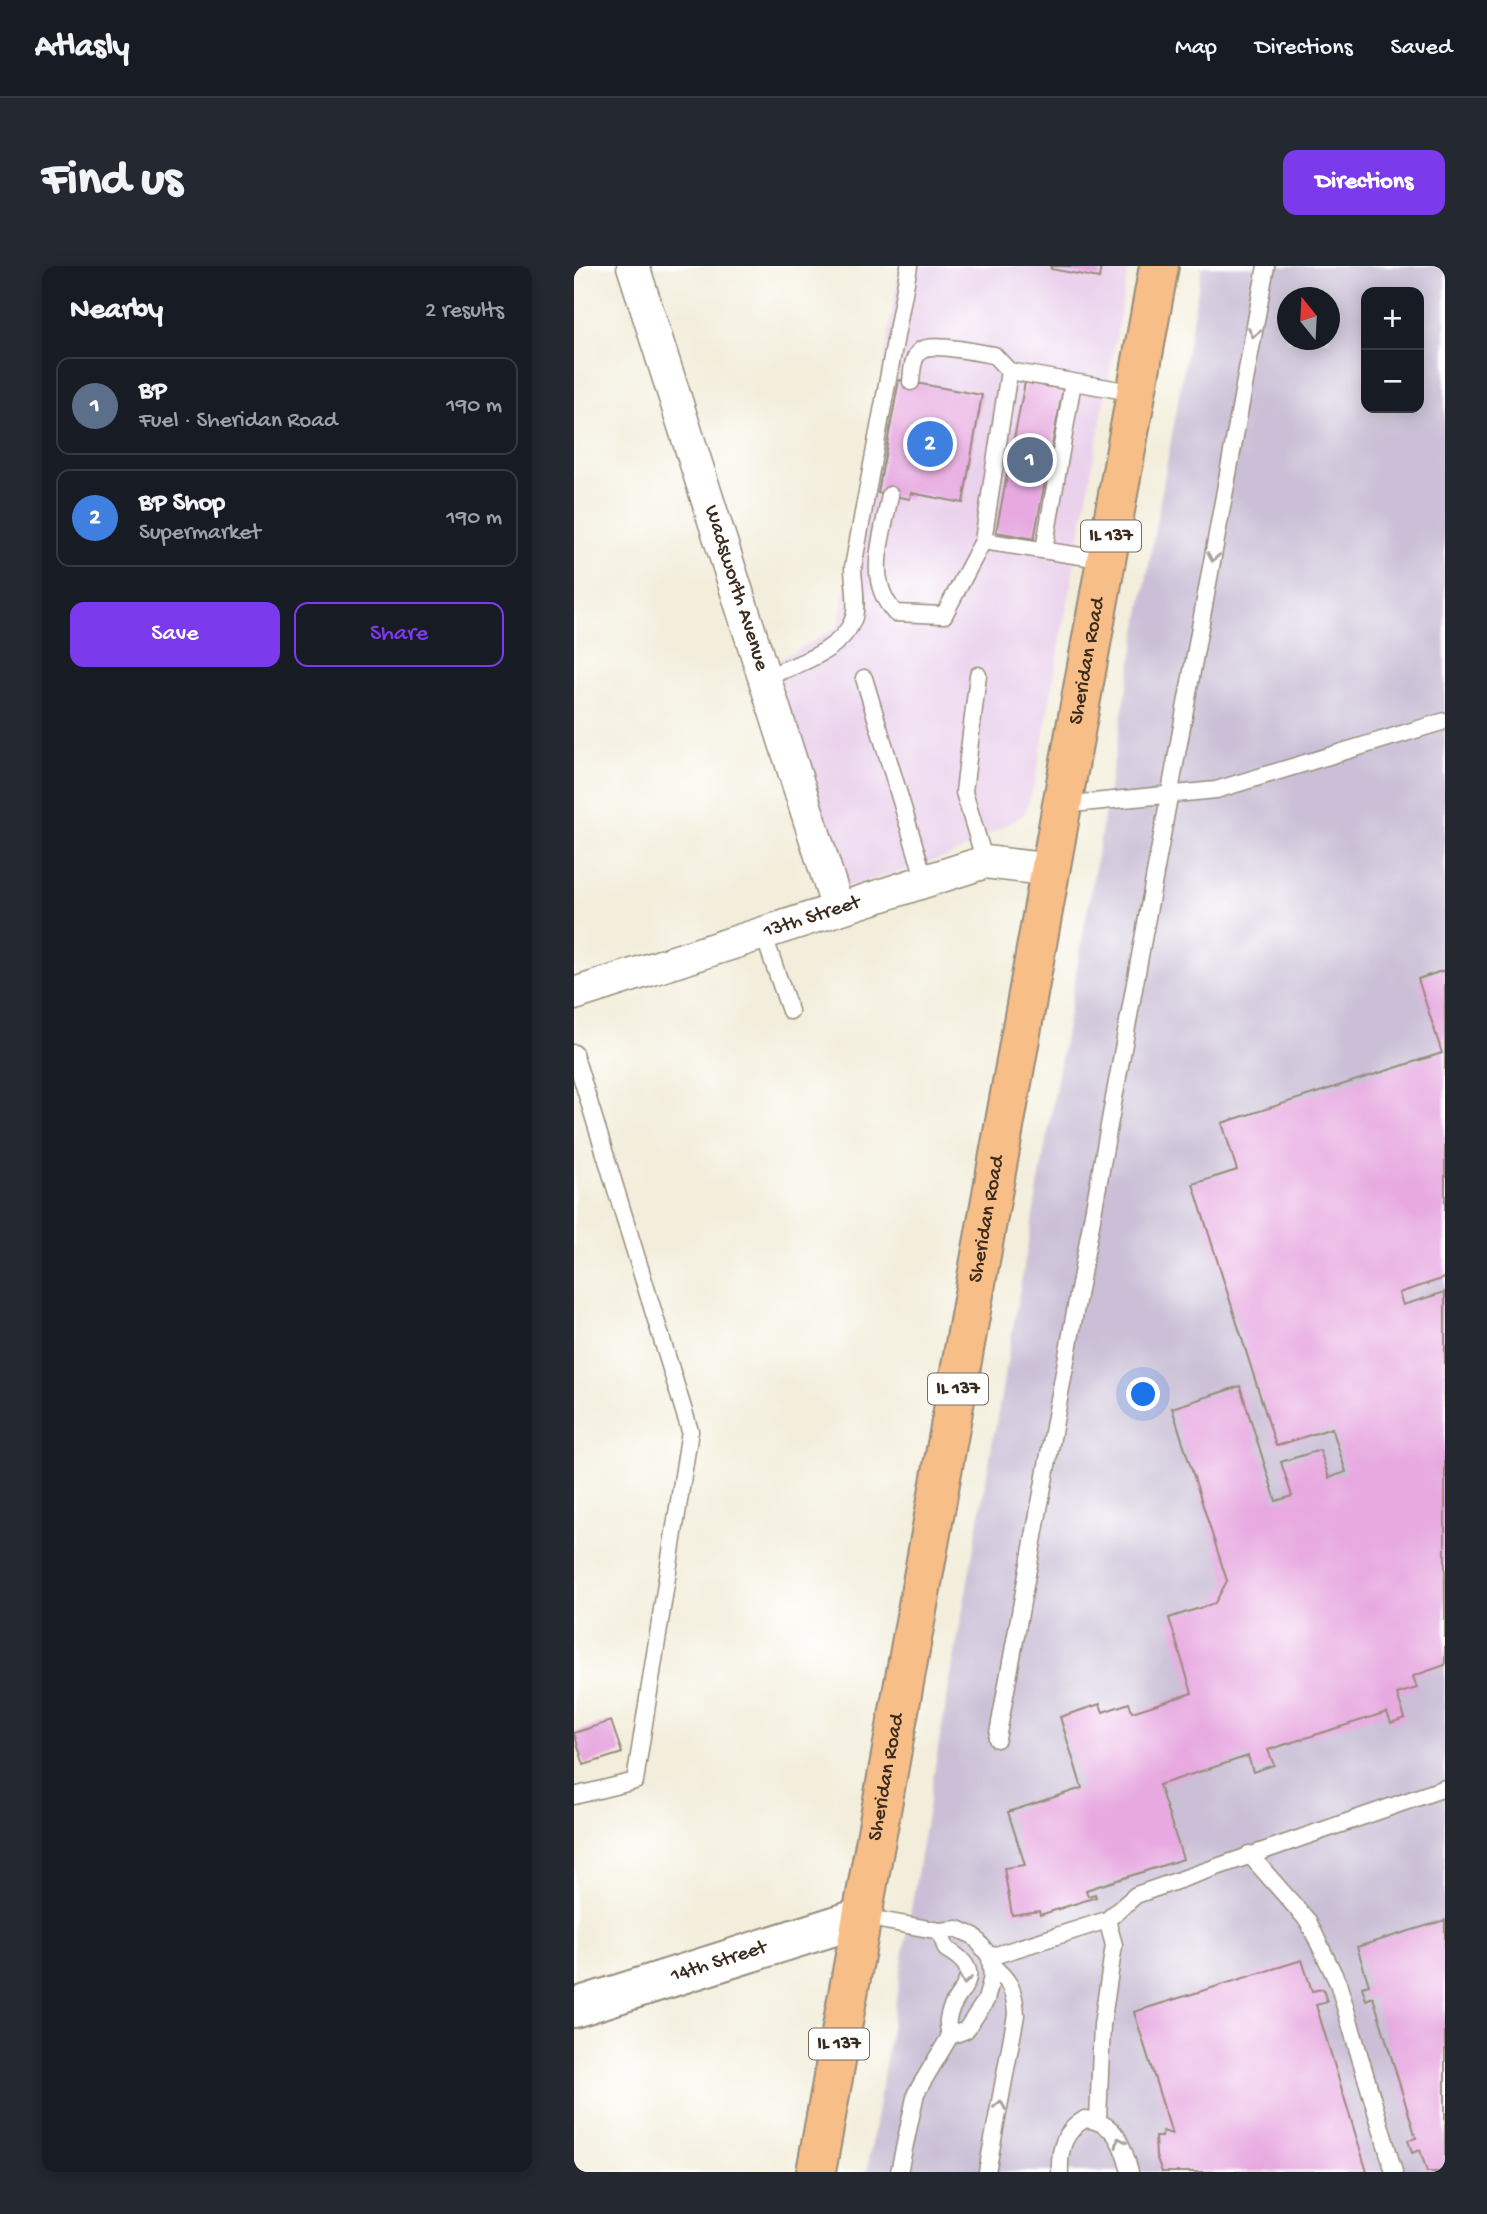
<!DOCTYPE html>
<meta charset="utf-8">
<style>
body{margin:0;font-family:"Gochi Hand",sans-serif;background:#242831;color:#f1f3f6}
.controls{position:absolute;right:21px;top:21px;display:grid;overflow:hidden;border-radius:14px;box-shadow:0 4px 18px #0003}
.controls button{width:63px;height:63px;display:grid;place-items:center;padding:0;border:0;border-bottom:2px solid #363941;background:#171b24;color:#f1f3f6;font:35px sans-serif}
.compass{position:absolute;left:703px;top:21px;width:63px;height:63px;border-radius:50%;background:#171b24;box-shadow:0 4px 18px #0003;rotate:342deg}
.you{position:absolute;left:570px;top:1129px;width:24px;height:24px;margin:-18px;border:5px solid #fff;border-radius:50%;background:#1a73e8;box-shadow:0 0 0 10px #1a73e833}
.badge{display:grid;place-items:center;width:46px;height:46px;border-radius:50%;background:#7c3aed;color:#fff;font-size:23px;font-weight:700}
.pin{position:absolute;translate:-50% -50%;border:4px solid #fff;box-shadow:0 2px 7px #0006}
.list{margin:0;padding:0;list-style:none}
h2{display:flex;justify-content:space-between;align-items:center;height:91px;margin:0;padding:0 28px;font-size:30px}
h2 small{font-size:23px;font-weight:400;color:#9ea1a6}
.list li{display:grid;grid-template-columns:46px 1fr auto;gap:21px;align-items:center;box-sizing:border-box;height:98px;margin:0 14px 14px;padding:0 14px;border:2px solid #363941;border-radius:14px}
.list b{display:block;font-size:26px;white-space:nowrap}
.list p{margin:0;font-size:23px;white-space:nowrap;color:#9ea1a6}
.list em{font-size:23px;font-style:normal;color:#9ea1a6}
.actions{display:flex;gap:14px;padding:21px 28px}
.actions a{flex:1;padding:16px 0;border:2px solid #7c3aed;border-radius:14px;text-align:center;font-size:24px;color:#7c3aed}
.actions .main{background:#7c3aed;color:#fff}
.map{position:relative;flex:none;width:871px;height:1906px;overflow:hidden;border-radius:14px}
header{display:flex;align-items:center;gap:42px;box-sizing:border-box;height:98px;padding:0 35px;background:#171b24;border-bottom:2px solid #363941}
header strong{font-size:33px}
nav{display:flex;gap:38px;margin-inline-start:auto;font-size:24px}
.intro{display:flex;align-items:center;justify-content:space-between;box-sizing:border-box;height:168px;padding:0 42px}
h1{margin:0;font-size:49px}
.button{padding:18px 32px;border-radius:14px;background:#7c3aed;color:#fff;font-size:24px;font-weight:700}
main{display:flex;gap:42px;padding:0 42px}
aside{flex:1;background:#171b24;border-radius:14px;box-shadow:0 4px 18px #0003}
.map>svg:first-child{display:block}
.built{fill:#ead1ec}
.industrial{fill:#cabfd6;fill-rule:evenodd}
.building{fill:#e7a9e0}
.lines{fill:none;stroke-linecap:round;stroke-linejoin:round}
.service-casing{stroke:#978c7c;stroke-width:19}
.minor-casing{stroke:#978c7c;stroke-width:35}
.tertiary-casing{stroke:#978c7c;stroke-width:42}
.trunk-casing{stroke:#978c7c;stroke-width:42}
.service{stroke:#fff;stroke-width:16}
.minor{stroke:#fff;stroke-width:32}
.tertiary{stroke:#fff;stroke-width:38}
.trunk{stroke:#f7be88;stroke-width:38}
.oneway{stroke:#a79f9a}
.labels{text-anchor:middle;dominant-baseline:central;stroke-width:5;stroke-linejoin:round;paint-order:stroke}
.shield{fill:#fff;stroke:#766a62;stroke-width:2}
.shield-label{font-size:19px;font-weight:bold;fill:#3b2a1e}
.street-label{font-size:21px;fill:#3b2a1e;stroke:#fff}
</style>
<header>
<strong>Atlasly</strong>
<nav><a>Map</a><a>Directions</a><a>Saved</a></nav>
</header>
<div class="intro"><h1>Find us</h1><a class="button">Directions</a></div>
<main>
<aside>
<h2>Nearby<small>2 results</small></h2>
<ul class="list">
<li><span class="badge" style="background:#5c6f8a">1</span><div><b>BP</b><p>Fuel · Sheridan Road</p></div><em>190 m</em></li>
<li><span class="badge" style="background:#3f7fe0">2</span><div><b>BP Shop</b><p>Supermarket</p></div><em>190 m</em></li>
</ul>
<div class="actions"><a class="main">Save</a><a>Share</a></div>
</aside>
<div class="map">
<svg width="871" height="1906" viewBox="0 0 871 1906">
<rect width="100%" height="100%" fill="#fff"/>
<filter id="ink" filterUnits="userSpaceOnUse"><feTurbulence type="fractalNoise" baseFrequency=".0143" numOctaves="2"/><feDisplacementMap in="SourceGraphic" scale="14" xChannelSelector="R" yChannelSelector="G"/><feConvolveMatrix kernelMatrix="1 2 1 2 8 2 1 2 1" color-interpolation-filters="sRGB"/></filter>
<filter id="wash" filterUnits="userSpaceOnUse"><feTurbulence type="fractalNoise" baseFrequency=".00686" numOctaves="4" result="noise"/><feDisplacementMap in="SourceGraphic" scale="28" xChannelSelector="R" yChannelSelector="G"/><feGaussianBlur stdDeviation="1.57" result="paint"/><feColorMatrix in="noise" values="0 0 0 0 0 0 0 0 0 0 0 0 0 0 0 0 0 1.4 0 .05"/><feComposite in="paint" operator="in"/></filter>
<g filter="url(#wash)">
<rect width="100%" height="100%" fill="#f3eedb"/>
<!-- built -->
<path class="built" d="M326,0H555L461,516L451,548L379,589L254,627L192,400L264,362Z"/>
<!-- industrial -->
<path class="industrial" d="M628,0H871V1906H293L362,1494ZM792,26H845V142H792ZM713,32H755V74H713Z"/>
<g id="blocks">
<!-- building -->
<path class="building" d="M477,0H527L525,12L477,3Z
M325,114L408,129L389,237L337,227L336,233L304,227Z
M451,116L489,123L460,273L422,266Z
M871,704V1012L825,1027L829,1039L871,1026V1399L839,1410L843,1422L823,1428L831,1452L817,1457L813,1446L694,1484L700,1499L679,1506L674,1490L585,1519L609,1593L512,1624L514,1630L521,1628L522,1631L466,1649L465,1645L438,1649L430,1602L451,1599L434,1546L508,1522L486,1451L526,1438L529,1446L555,1437L558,1446L618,1427L595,1352L641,1337L653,1315L598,1142L666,1120L702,1235L718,1230L707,1196L746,1184L755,1212L772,1206L758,1162L702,1180L619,918L663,904L648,857L868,787L844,713Z
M37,1455L48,1487L10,1499L0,1467Z
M871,1654V1906H853L846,1884L838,1887L834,1874L842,1872L799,1731L792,1734L788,1721L795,1719L783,1681Z
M728,1694L738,1725L749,1723L753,1736L742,1739L793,1906H588L582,1890L581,1871H588L589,1865L598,1868L560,1746Z"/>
</g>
</g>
<g filter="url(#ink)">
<use href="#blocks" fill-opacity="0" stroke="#978c7c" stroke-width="2"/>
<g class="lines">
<!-- service casing -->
<g class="service-casing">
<path id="service" d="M337,116C338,106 338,91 347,84C358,76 405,87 420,89L435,105
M316,229C309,271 290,312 321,347L370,349L409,275
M470,284L499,116
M533,294L409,275L435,105L563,127
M404,409L390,526L411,596
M190,412C220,399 269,386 280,351C284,337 279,316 279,301L335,0
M290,412L351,615
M488,539L642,524L871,455
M189,667L216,745
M0,787L116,1165L61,1515L0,1530
M423,1473L692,0
M675,1588L734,1655L764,1717L820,1906
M289,1651L366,1665L384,1663L400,1670L416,1691L418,1711L412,1734L392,1764L376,1770L342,1827L325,1906
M366,1665L372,1683C419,1710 378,1724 374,1753C373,1758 375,1765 376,1770
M416,1691L533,1654L562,1629L871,1522
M524,1854L528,1759L540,1679L533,1654
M413,1906L442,1749C441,1725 436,1714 417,1699
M486,1906C485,1883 490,1865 511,1853C542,1856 549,1879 556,1906"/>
</g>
<!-- minor casing -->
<g class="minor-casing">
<g id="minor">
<path id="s1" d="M59,0L264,643"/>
<path id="s2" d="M0,728L411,596L478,604"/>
</g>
</g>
<!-- tertiary casing -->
<g class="tertiary-casing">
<g id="tertiary">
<path id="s3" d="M0,1742L289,1651"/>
</g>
</g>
<!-- trunk casing -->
<g class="trunk-casing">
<g id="trunk">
<path id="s4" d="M242,1906L585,0"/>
</g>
</g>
<!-- service -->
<use href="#service" class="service"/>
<!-- minor -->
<use href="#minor" class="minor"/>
<!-- tertiary -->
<use href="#tertiary" class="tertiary"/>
<!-- trunk -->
<use href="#trunk" class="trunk"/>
</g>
<!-- one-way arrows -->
<defs><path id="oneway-chevron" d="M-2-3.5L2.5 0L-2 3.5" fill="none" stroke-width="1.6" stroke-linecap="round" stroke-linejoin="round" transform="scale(1.75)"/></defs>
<g class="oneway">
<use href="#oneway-chevron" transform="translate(680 67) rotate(100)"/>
<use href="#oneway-chevron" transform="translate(639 291) rotate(100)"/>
<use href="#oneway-chevron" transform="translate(391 1714) rotate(98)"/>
<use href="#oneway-chevron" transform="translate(426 1839) rotate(-80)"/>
<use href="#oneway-chevron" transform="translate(546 1876) rotate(-116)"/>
</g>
</g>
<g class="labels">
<!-- shield labels -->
<g class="shield">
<rect x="507" y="254.5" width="60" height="31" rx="5"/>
<rect x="354" y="1107.5" width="60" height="31" rx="5"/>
<rect x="235" y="1762.5" width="60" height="31" rx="5"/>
</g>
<g class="shield-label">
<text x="537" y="270">IL 137</text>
<text x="384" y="1123">IL 137</text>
<text x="265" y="1778">IL 137</text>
</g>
<!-- street labels -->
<g class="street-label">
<text stroke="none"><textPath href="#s1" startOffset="338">Wadsworth Avenue</textPath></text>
<text stroke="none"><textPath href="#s4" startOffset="1535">Sheridan Road</textPath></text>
<text stroke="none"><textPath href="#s2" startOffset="250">13th Street</textPath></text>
<text stroke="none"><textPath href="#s4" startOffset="968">Sheridan Road</textPath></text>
<text stroke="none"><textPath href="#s4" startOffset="401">Sheridan Road</textPath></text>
<text stroke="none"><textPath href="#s3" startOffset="152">14th Street</textPath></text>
</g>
</g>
</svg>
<div class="controls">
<button>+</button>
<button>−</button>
</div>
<svg class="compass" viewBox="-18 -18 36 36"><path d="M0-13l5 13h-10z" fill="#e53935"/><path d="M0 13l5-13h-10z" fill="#9ea1a6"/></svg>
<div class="you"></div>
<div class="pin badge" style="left:456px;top:194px;background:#5c6f8a">1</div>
<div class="pin badge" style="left:356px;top:178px;background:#3f7fe0">2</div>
</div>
</main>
